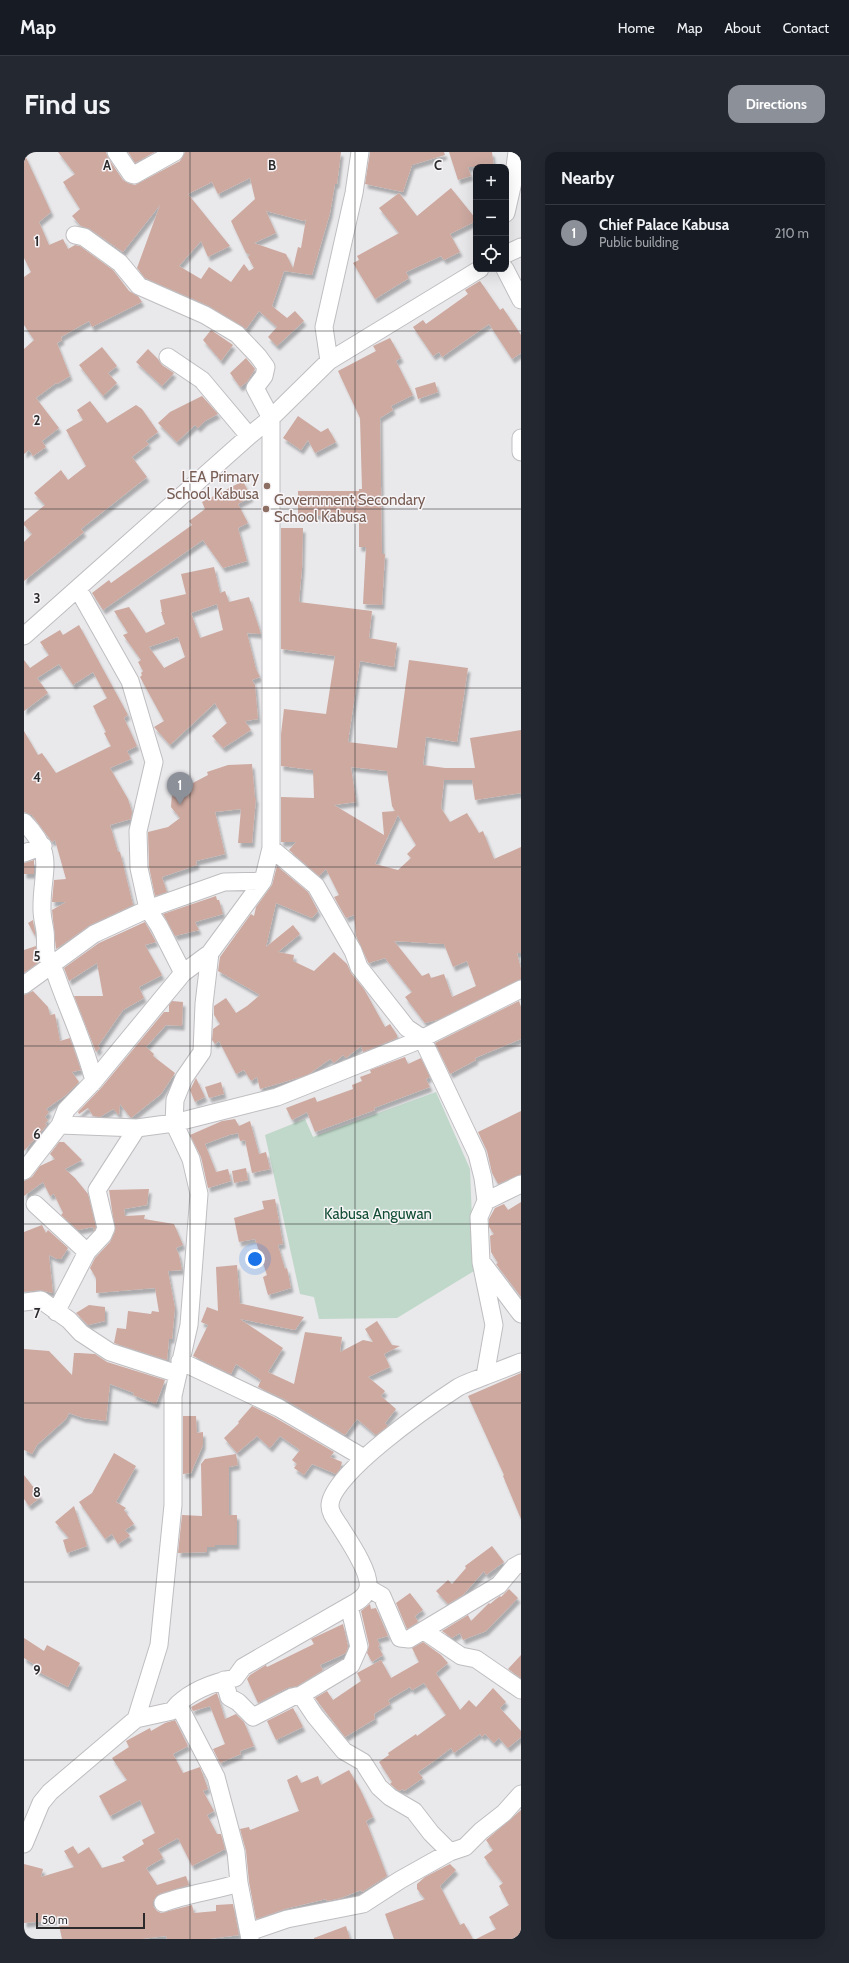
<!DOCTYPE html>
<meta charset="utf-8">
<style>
body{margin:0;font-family:Cabin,sans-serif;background:#242831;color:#f1f3f6}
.controls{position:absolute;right:12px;top:12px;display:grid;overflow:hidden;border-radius:8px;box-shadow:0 4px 16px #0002}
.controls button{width:36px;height:36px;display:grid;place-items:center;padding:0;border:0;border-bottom:1px solid #363941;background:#171b24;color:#f1f3f6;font:20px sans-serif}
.scale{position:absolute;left:12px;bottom:10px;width:109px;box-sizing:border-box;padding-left:4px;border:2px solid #2c2b2c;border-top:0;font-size:11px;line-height:14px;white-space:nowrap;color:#2c2b2c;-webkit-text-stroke:3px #f7f5f8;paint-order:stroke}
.you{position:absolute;left:231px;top:1107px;width:14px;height:14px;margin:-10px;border:3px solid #fff;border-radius:50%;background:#1a73e8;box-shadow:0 0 0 6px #1a73e833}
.badge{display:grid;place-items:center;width:26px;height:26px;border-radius:50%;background:#8c9099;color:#fff;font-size:13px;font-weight:700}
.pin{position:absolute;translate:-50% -33px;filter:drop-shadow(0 1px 2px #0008)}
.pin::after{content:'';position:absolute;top:21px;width:14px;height:12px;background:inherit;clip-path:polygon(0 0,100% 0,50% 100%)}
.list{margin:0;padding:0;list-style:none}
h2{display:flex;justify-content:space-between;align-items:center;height:52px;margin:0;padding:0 16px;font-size:17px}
h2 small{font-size:13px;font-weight:400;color:#9ea1a6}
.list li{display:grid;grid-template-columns:26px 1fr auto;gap:12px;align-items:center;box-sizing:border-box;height:56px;padding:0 16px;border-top:1px solid #363941}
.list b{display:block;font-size:15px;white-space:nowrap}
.list p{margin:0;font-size:13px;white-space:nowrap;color:#9ea1a6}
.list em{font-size:13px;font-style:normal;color:#9ea1a6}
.icon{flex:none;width:22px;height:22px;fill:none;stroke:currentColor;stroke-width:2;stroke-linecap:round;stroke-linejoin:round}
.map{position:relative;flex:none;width:497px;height:1787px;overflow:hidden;border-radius:12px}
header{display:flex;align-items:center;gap:24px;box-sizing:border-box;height:56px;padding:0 20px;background:#171b24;border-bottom:1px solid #363941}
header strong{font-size:19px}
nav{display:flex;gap:22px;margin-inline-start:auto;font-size:14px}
.intro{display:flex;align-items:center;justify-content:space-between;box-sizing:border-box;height:96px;padding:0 24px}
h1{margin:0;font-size:28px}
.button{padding:10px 18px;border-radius:12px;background:#8c9099;color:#fff;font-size:14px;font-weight:700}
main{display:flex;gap:24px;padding:0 24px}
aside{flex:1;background:#171b24;border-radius:12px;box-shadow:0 4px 16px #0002}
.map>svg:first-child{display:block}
.green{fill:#bfd8c9}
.building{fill:#cda9a0;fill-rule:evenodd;filter:url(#shadow)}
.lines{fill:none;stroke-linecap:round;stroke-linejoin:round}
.minor-casing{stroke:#bfbdc0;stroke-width:19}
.minor{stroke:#fff;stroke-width:17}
.grid{fill:none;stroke:#2c2b2c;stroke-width:1;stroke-opacity:0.55}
.education-dot{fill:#8d6e63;stroke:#f7f5f8;stroke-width:1.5}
.labels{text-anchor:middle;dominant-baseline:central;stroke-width:3;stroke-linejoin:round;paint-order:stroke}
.education-label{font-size:15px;fill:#785e54;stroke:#f7f5f8;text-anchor:end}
.park-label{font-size:15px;fill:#134e34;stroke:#f7f5f8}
.grid-label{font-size:13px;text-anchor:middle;font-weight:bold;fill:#2c2b2c;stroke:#f7f5f8;stroke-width:3;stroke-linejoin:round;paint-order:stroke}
</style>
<header>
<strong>Map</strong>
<nav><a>Home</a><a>Map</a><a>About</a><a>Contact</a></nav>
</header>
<div class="intro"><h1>Find us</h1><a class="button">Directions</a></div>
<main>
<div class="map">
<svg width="497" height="1787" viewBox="0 0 497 1787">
<defs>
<filter id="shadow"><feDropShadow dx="2.5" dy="4.5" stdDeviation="1" flood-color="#0004"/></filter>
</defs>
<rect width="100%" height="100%" fill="#e9e8eb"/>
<!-- green -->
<path class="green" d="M412,940L446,1017L450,1119L373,1166L295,1167L290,1145L276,1142L241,983L281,967L289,985Z"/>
<!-- building -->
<path class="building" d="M34,0H82L84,6L99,28L104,31L111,33L156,9L161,0H317L313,32H311L306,61L288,123L260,119L248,154L263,166L271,159L280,169L253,194L244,185L253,175L235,159L222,177L185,154L121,126L113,116L136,53L99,100L66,77L57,74L48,64L56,57L39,30L51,22ZM226,26L231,47L207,69L222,101L226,103L224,105L230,116L225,119L220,112L207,130L185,115L177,127L155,114L177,89L184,105L206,94L164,42L188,30L194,42ZM242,59L280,69L282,67L277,96L274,95L269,116L262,102L230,91L252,81Z
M104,0H131L111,11Z
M346,0H420L421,3L388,13L379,40L341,32Z
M425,0H468L470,15H444L447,24L434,28Z
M0,1L27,60L15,70L25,93L39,87L44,97L51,93L56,94L89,118L105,139L114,144L118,150L68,175L65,169L37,185L38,188L33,191L46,224L33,232L32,231L12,246L35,276L18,289L22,295L9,304L5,298L0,302V197L10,188L0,173V125L7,120L0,106Z
M427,36L452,67V69L426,82L436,100L420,108L417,104L382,120L385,126L351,147L329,111L335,108L333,104L375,81L355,56L375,41L393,64Z
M456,129L476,158L479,156L497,183V201L488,207L465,172L418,205L415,200L409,204L389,175L399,168L402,172L444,142L441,138Z
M187,178L209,193L197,209L179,188Z
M366,186L377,206L372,209L389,243L367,254L369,258L356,266L358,402H361L358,453L339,452L342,395H335V363L274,364V339H335V337H338L336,266L314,219L352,199L349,194Z
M78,195L93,214L84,221L93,231L79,244L55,213Z
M124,197L134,207L138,213L150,221L138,234L112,210Z
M222,206L231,217L223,230L216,235L206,221Z
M411,230L414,240L394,247L391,236Z
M178,244L194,262L181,269L174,276L171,273L153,290L134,271L146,260Z
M66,249L83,271L112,253L118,257L134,280L122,289L125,292L108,305L123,325L57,377L60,380L0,429V390L8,382L0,373V370L21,353L10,341L37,318L44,328L62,314L42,278L59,268L53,258Z
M274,264L297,280L304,276L312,290L291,301L284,288L277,298L259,286Z
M219,329L227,345L214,352L224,371L214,376L223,409L199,416L179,388L79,458L68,441L85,428L87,431L168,373L165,369L181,357L178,350Z
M257,376H279L278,416L275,450L348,459L345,486L373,491L370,515L336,509L324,590L373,596L385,508L444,516L433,590L402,585L399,613L421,616H451L446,586L497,578V641L451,648L448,628H420L417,656L426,670L443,661L455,681L459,679L470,707L497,695V801H493L497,817V827L413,868L401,871L381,845L388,840L361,806L345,811L344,810L332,784L330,763L322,766L310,745L315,743L302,717L295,724L265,698L272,690H257V645L290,646L289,618L257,614V582L260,557L302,562L311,504L257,497ZM327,615L363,619L368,654L371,659L358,660L360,683L310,653L332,650ZM374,663L392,693L383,702L387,706L374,718L351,712ZM370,789L420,792L429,815L443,809L452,834L428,845L420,822L407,826L405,821L398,824Z
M190,415L196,441L201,439L205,450L225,445L237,482L223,481L232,517L236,525L228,528L231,533L234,567L221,569L227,578L199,596L188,584L203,571L191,551L146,593L130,575L140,569L116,525L118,523L117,521L119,519L114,510L117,508L99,483L104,481L90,459L105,455L122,481L141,472L137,460H138L136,448L162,442L157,422ZM193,452L199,478L176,486L167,461ZM154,485L161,505L140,516L125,495Z
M55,473L104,563L100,566L113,594L103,599L107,607L86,616L104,647L108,660L107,667L86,673L94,700H96L109,753L66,773L32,797L28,758L42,750H28L30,728L42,727L31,688L28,690L8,663L0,660V579L14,603L18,601L32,621L87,594L80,581L82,580L69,554L83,546L69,520L49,533L35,512L13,526L24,541L0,559V508L6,516L25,503L16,490L36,478L39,483Z
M228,612L231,646H232L228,691H214L217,657L191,660L201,702L172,709L173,713L138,725L143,740L131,744L125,715L124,680L144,675L156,666L147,655L148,642L184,623L183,620L204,613Z
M10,708V722H0V711Z
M253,714L284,740L294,759L288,766L252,751L242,795L269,773L276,782L254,800L270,803L269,809L290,819L310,800L323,812L327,821L340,837L361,875L366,872L373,883V886L339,900L337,894L322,906L319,903L310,911L306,907L285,922L277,925L236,937L233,925L227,929L220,918L212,922L195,889L191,892L188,888L189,877L196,872L190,863V854L202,846L212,861L223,854L236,843L194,819L196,805L227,762L230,764L232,755L248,733Z
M192,744L193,748H195L199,762L171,770L175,778L151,784L139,762Z
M9,768L11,780V784L4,771Z
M121,770L132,790L121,793L138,823L115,835L120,846L99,858L74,894L76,896L72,900L50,844H79L73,811L45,829L40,816L75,791Z
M12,794L15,810L0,821V798Z
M9,839L24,855L26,863L31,862L36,889L46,886L57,918L48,920L55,930L42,943L22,957L25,960L21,965L24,968L21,972L23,973L0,999V843Z
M148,849L159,850L158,874L142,873L122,895L130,902L129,904L151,921L137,942L107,966L96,952L95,963L89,957L76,965L69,964L64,956L55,962L54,960L78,935L140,860H145V853Z
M495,849L497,855V887L451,906L452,908L426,922L411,891Z
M381,905L384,912L397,906L406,925L402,927L406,935L350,956L351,958L291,980L283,960L268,968L262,956L291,945L293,950L329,937L328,933L338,929L336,925L347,921L346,918Z
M172,926L181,945L171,950L166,938Z
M197,930L200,942L185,946L181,935Z
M497,959V1022L474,1032L468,1021L463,999L454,980Z
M211,967L215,974L226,969L235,1002L242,1000L246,1017L228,1021L221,988L216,989L214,981L205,983L181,992L192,1020L204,1017L207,1029L184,1036L177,1005L166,983L198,969Z
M35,990H40L58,1008L41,1017L51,1026L64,1042L72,1075L70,1078L69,1075L54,1078L37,1063L39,1061L30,1042L26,1044L19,1030L0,1044V1029L8,1025L16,1014L31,1007L26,1002Z
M222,1016L224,1028L210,1031L208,1019Z
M125,1037L123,1053L100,1057L101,1064L121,1063L120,1067L150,1072L159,1093L152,1096L155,1103L158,1118L144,1119L151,1156L148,1187H145L143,1208L90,1191L93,1176L102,1177L104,1159L127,1162L128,1159L135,1160L131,1136L72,1141V1126L66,1116L71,1106L86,1090L91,1079L85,1038Z
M251,1047L259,1092L254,1093L261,1117L263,1116L267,1136L244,1143L239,1125L243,1123L231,1087L215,1090L210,1066L240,1057L238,1049Z
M497,1050V1145L472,1112L474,1111L467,1100L466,1084L470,1082L465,1075V1067L471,1056L480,1052L484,1058Z
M18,1073L22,1081L24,1078L44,1096L37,1107H33L25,1103L29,1141L16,1138L0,1140V1080Z
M213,1113L216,1151H214L280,1165L271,1178L216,1167L259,1196L244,1220L270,1232L281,1180L318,1185L316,1200L339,1188L349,1190L341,1177L353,1169L368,1193L376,1194L360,1202L366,1215L344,1225L361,1239L357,1244L372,1257L361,1271L364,1274L352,1283L333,1267L321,1283L260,1247L234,1235L237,1228L212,1212L207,1222L169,1204L184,1173L177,1170L183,1155L194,1159L192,1115Z
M65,1153L81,1155V1169L64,1173L52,1161Z
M0,1197L25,1199L48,1223L50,1201H55L71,1202L83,1210L141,1228L132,1252L109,1243L110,1241L86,1232L82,1269L59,1266L45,1261L42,1267L13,1293L8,1302L0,1298Z
M497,1221V1367L479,1324L480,1323L444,1244Z
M228,1254L250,1265L310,1300L306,1305L318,1310L316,1317L312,1322L288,1312L280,1323L270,1316L273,1312L268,1308L276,1298L256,1284L246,1296L233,1284L213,1301L200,1286L215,1271L214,1270Z
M159,1264H172L173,1281L179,1280V1293L167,1321L159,1322Z
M90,1301L112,1314L92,1350L102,1356L100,1358L110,1372L101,1378L106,1384L94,1392L88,1382L81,1387L55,1350L68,1341Z
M212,1302L214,1313L205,1315V1363H213V1393H191V1395H183V1400L154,1401L158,1363L178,1364L177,1312L181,1307Z
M0,1323L17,1345L5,1354L0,1347Z
M50,1354L63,1394L43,1401L39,1388L45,1386L31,1370Z
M468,1394L480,1410L462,1423L460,1419L439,1443L424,1452L412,1439L424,1428L428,1432L442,1416L441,1414Z
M485,1437L494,1446L462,1479L439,1488L436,1481L428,1486L418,1479L444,1463L447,1469L465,1451L466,1452L472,1447L476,1444L477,1445Z
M386,1441L399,1458L391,1464L394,1470L383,1477L372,1451Z
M346,1452L347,1457L352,1456L364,1484L353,1487L356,1493L354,1494L359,1503L348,1510L343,1501L345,1493L337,1459Z
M319,1472L324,1494L322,1501L296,1513L299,1518L273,1534L263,1536L234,1551L223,1527L226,1523L242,1513L243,1515L290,1492L287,1487Z
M0,1486L20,1499L23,1493L56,1511L44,1535L11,1518L13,1514L0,1506Z
M399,1490L417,1503L424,1511L412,1521L436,1558L445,1548L452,1555L469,1536L482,1550L476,1556L497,1579V1585L484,1596L475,1586L470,1591L461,1582L458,1585L456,1582L430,1601L427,1596L410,1609L394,1620L399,1626L380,1639L379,1637L375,1639L366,1632L368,1630L355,1610L365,1603L364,1601L392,1582L393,1584L422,1563L400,1531L388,1538L386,1535L364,1548L366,1552L350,1562L351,1567L321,1585L291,1546L303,1539L309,1548L337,1529L333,1521L357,1508L367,1526L395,1510L388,1496Z
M497,1503V1526L484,1517Z
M193,1541L201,1567L212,1562L220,1570L230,1594L216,1599L217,1602L196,1611L189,1597L201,1592L186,1554L169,1559L167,1555Z
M269,1556L279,1575L252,1588L243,1569Z
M151,1568L164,1594L149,1602L159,1621L176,1615L184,1637L179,1639L190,1659L183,1663L193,1682H197L201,1697L168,1714L154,1686L134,1697L139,1706L122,1716L133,1733L162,1724L165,1733L135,1742L129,1749V1754L133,1759L137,1761L168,1753L170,1761L192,1759V1753L209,1752L215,1783L185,1787H143L142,1784L117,1787H38L34,1768L0,1771V1712L19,1717L17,1725L50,1715L40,1699L49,1694L54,1702L65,1695L78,1716L101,1709L98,1705L120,1692L118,1688L131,1681L116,1648L86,1664L75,1644L103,1628L88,1606L105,1595L102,1589L126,1576L127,1579L141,1571Z
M325,1618L336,1637L349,1665L342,1669L363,1724L338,1740L337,1738L317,1746L303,1749L302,1747L261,1757L232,1767L225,1730L222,1699L216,1677L225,1675L226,1678L275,1659L263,1628L273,1623L277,1631L294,1624L297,1633Z
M497,1658V1787H452L472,1777L465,1765L485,1753L475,1734L479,1731L460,1705L469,1698L462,1688Z
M426,1712L432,1718L416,1734L436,1773L440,1771L449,1787H370L361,1762L401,1747L393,1737V1732L401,1725Z
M322,1774L326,1787H290V1786Z"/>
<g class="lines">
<!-- minor casing -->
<g class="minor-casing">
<path id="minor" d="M92,0L107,22L110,23L151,0
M482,61L489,30L493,0
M482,102L497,95
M481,117L497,148
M144,205L178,228L225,284
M305,209L300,175L330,41L336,0
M497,286V300
M54,437L106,529L130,610L114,679L115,716L124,757L135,774L159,821
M0,484L225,284L247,266L305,209L456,117
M0,670C33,704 17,718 18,758C18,765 20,772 21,779C22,786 21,793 22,800C23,807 29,815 32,823C44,858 61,892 70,929
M0,701L19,694
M0,833L70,782L124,757L200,730L239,729
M36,973L113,976L150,971L253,945L393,889L497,837
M0,1019L36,973L42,958L70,929L159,821L186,801
M462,1049L497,1032
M11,1052L63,1100
M460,1113L497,1162
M0,1150L17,1148L45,1168L57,1181L86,1200L154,1222
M32,1160L63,1100L79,1083L82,1076L73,1038L113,976
M156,1209L255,1256L340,1306
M461,1224L497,1210
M344,1436L358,1444L376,1486L385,1487L475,1433L490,1415L497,1411
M400,1479L437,1504L452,1507L497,1538
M200,1528L205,1545L214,1550L229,1565L268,1545L277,1543L291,1564L320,1599L339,1610L355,1635L366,1645L390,1659L407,1681L426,1700
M277,1543L327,1513L335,1495L325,1454
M154,1552C169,1538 191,1530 211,1526L219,1515L325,1454C333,1450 342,1445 344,1436C347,1420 323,1386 315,1373C311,1367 306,1361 306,1354C305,1323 407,1253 433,1236C441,1231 452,1228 461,1224L470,1173L457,1110L455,1065L462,1049L459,1026L453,1002L398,886L383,876L335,815L329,799L292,734L247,696
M112,1567L148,1559L154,1552L192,1625L212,1700L215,1731L226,1787
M0,1692L17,1651L26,1640L112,1567L135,1493L149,1353V1244L165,1173L175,1042L167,1007L150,971L151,948L160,926L178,900L180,852L186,801L239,729L247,696V266L231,236L240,224L242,215L234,204L213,182L181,163L115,134L96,111L60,85L51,83
M139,1751C163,1742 190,1739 215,1731
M225,1780L263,1767L339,1752L376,1728L426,1700L441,1695L457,1679L480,1661L497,1642"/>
</g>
<!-- minor -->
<use href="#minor" class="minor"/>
</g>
<!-- grid -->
<path class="grid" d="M166,0V1787M331,0V1787M0,179H497M0,357H497M0,536H497M0,715H497M0,894H497M0,1072H497M0,1251H497M0,1430H497M0,1608H497"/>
<!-- markers -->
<g class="education-dot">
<circle cx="243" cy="334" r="4"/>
<circle cx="242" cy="357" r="4"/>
</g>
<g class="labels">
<!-- education labels -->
<g class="education-label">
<text x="235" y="325">LEA Primary<tspan x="235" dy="17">School Kabusa</tspan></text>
<text x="250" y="348" text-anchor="start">Government Secondary<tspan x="250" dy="17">School Kabusa</tspan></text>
</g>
<!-- park labels -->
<g class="park-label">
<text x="354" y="1062">Kabusa Anguwan</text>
</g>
</g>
<g class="grid-label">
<text x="83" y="18">A</text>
<text x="248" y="18">B</text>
<text x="414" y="18">C</text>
<text x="13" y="94">1</text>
<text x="13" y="273">2</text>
<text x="13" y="451">3</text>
<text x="13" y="630">4</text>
<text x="13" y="809">5</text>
<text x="13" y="987">6</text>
<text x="13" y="1166">7</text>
<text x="13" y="1345">8</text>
<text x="13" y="1523">9</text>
</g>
</svg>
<div class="controls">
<button>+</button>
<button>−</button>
<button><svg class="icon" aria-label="locate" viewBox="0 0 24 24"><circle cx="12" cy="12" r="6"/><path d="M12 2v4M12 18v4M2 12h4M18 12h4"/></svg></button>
</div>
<div class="scale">50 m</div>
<div class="you"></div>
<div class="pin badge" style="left:156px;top:653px">1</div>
</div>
<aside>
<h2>Nearby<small></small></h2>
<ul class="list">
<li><span class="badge">1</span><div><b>Chief Palace Kabusa</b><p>Public building</p></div><em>210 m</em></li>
</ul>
</aside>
</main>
